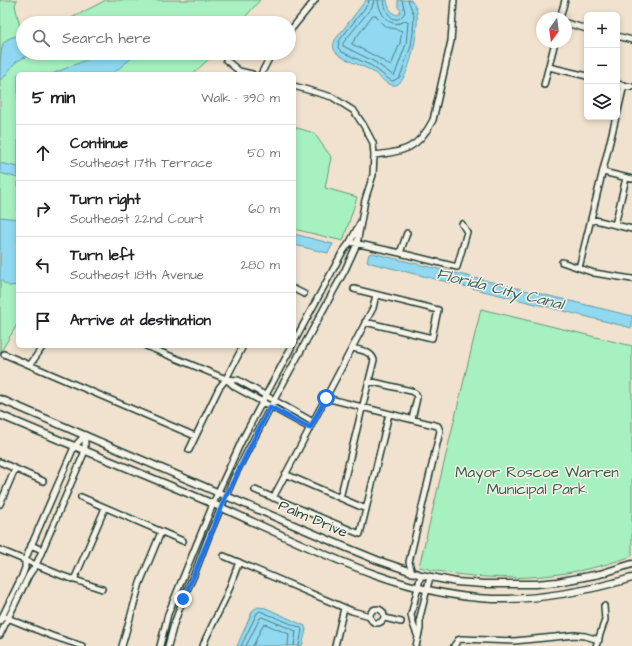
<!DOCTYPE html>
<meta charset="utf-8">
<style>
body{margin:0;font-family:"Architects Daughter",sans-serif;background:#f2f2f2;color:#202124}
.controls{position:absolute;right:12px;top:12px;display:grid;overflow:hidden;border-radius:6px;box-shadow:0 2px 6px #0003}
.controls button{width:36px;height:36px;display:grid;place-items:center;padding:0;border:0;border-bottom:1px solid #e0e0e0;background:#fff;color:#202124;font:20px sans-serif}
.compass{position:absolute;left:536px;top:12px;width:36px;height:36px;border-radius:50%;background:#fff;box-shadow:0 2px 6px #0003;rotate:194deg}
.stop{position:absolute;width:12px;height:12px;margin:-9px;border:3px solid #1a73e8;border-radius:50%;background:#fff}
.stop.end{background:#1a73e8;border-color:#fff;box-shadow:0 1px 4px #0008}
.list{margin:0;padding:0;list-style:none}
h2{display:flex;justify-content:space-between;align-items:center;height:52px;margin:0;padding:0 16px;font-size:17px}
h2 small{font-size:13px;font-weight:400;color:#757577}
.list li{display:grid;grid-template-columns:26px 1fr auto;gap:12px;align-items:center;box-sizing:border-box;height:56px;padding:0 16px;border-top:1px solid #e0e0e0}
.list b{display:block;font-size:15px;white-space:nowrap}
.list p{margin:0;font-size:13px;white-space:nowrap;color:#757577}
.list em{font-size:13px;font-style:normal;color:#757577}
.icon{flex:none;width:22px;height:22px;fill:none;stroke:currentColor;stroke-width:2;stroke-linecap:round;stroke-linejoin:round}
.map{position:relative;flex:none;width:632px;height:646px;overflow:hidden}
.search{position:absolute;background:#fff;box-shadow:0 2px 6px #0003;left:16px;top:16px;width:280px;height:44px;display:flex;align-items:center;gap:10px;box-sizing:border-box;padding:0 14px;border-radius:22px;color:#757577;font-size:15px}
.panel{position:absolute;background:#fff;box-shadow:0 2px 6px #0003;left:16px;top:72px;width:280px;height:276px;border-radius:6px}
.map>svg:first-child{display:block}
.green{fill:#a7f1c0;stroke:#63977a}
.water{fill:#90d9f1;stroke:#639ba5}
.lines{fill:none;stroke-linecap:round;stroke-linejoin:round}
.shore{stroke:#4c7b80;stroke-width:1}
.minor-casing{stroke:#1f3d34;stroke-width:8}
.major-casing{stroke:#1f3d34;stroke-width:9}
.minor{stroke:#f7f3e8;stroke-width:5}
.major{stroke:#f7f3e8;stroke-width:6}
.route{stroke:#1a73e8;stroke-width:5}
.labels{text-anchor:middle;dominant-baseline:central;stroke-width:3;stroke-linejoin:round;paint-order:stroke}
.park-label{font-size:15px;fill:#335849;stroke:#f7f3e8}
.street-label{font-size:15px;fill:#1f3d34;stroke:#f7f3e8}
.water-label{font-size:16px;font-style:italic;fill:#365c5a;stroke:#f7f3e8}
</style>
<div class="map">
<svg width="632" height="646" viewBox="0 0 632 646">
<rect width="100%" height="100%" fill="#f0e2ce"/>
<filter id="ink" filterUnits="userSpaceOnUse"><feTurbulence type="fractalNoise" baseFrequency=".025" numOctaves="2"/><feDisplacementMap in="SourceGraphic" scale="8" xChannelSelector="R" yChannelSelector="G"/><feConvolveMatrix kernelMatrix="1 2 1 2 8 2 1 2 1" color-interpolation-filters="sRGB"/></filter>
<g filter="url(#ink)">
<!-- green -->
<path class="green" d="M0,0H17L15,5L20,27H23V53H215L193,74H18V323L0,353Z
M106,0H260L240,23H62Z
M294,127L314,133L331,157L325,188L357,197L343,241L294,229Z
M481,309L632,346V556C563,581 490,584 419,567Z"/>
<!-- water -->
<path class="water" d="M366,0H387C388,7 391,14 398,15L401,11L398,7V0H411C414,4 417,8 417,14C419,27 410,81 396,85C387,87 378,74 370,70C362,65 340,59 335,51C332,47 334,43 335,40Z
M23,35V53H40C32,55 22,57 15,63C9,68 8,76 0,80C0,72 0,50 3,44C7,37 16,36 23,35Z
M92,53H138L112,74H52L86,60Z
M0,163L18,167V178L0,173Z
M0,217L18,219V285L9,286L0,280Z
M294,234L333,244L328,253L294,245Z
M372,253L632,316V328L371,263L367,261L369,254Z
M258,607L266,608L305,626L306,630L302,646H237L253,610Z"/>
<g class="lines">
<!-- shore -->
<path class="shore" d="M369,0L368,4L339,41L338,48L342,52L372,66L390,80L393,81L400,77L411,46L413,32L414,15L408,0
M374,0L372,7L343,43V46L375,62L394,76L395,74L406,44L408,22L406,20C391,31 379,14 378,0
M384,0C384,12 396,29 405,12L402,0
M373,15H376C385,31 389,26 402,31L400,43L391,66L377,57L352,44Z
M241,646L257,613L260,611L301,628L302,630L299,646
M246,646L260,618L262,617L296,631L294,646
M253,646L263,625L265,624L289,634L288,646"/>
<!-- minor casing -->
<g class="minor-casing">
<path id="minor" d="M560,18L565,0
M566,23L587,29
M289,32L315,0
M617,36L632,40
M226,60L239,71L252,74
M549,67L587,76
M261,74L272,53
M617,84L632,87
M544,85L555,42
M617,115L624,85
M374,155C404,152 418,149 433,120L451,41L454,0
M603,172L632,179
M591,219L632,229
M615,225L626,178
M350,242L400,253L457,267L467,232L462,224
M400,253L407,233
M562,262L594,273L632,279
M579,268L616,117
M294,289L304,294
M354,289L438,310L432,338L365,322
M294,342L342,253L350,242L360,223
M146,346L226,379L235,387L310,428
M4,354L195,436
M30,365L43,346
M226,379L238,380L313,422
M369,381L411,391L416,394L417,398L412,419
M326,398L438,426L440,431L409,562L412,573
M189,450L219,388L226,379L243,346
M0,462L43,481
M285,474L366,509
M255,490L360,534L389,414
M81,497L183,541
M273,498L373,308L376,295
M340,498L374,360C371,351 360,350 352,348
M0,504L15,469
M31,545L42,550
M0,550L63,576L102,589
M224,556L352,611L370,616
M74,580L105,508
M370 616a7 7 0 1 1 14 0a7 7 0 1 1-14 0Z
M5,617L52,636L82,646
M385,618L401,622
M0,621L22,576L25,568V560L74,447L85,435
M0,635L29,575L36,565L85,451V435
M418,637L413,624L411,615L421,575
M122,646L140,583L161,532
M160,646L168,614L218,492L242,440L292,346
M168,646L174,624L183,599L194,575L208,538L235,475L274,400L345,270L357,244L365,200L373,175L374,155L373,143L364,126L354,111L332,97L294,86
M203,646L206,638L226,597L239,562
M335,646L344,608
M416,646L420,629V617L430,577
M454,646L458,640L462,639L514,641L575,635L585,636L599,640
M596,646L605,620L604,606"/>
</g>
<!-- major casing -->
<g class="major-casing">
<path id="major" d="M0,399L345,547L377,560L421,575L456,582L484,584H536L557,582L600,574L632,564
M0,415C70,445 141,473 211,503C301,542 392,595 493,599C540,600 587,591 632,578"/>
</g>
<!-- minor -->
<use href="#minor" class="minor"/>
<!-- major -->
<use href="#major" class="major"/>
</g>
</g>
<g class="lines" filter="url(#ink)">
<!-- route -->
<path class="route" d="M183,599L194,575L226,496L270,407L310,428L326,398"/>
</g>
<g class="labels">
<!-- park labels -->
<g class="park-label">
<text x="537" y="472">Mayor Roscoe Warren<tspan x="537" dy="17">Municipal Park</tspan></text>
</g>
<!-- street labels -->
<g class="street-label">
<text transform="translate(313 519) rotate(23)">Palm Drive</text>
</g>
<!-- water labels -->
<g class="water-label">
<text transform="translate(500 289) rotate(14)">Florida City Canal</text>
</g>
</g>
</svg>
<div class="controls">
<button>+</button>
<button>−</button>
<button><svg class="icon" aria-label="layers" viewBox="0 0 24 24"><path d="M12 4l9 5-9 5-9-5zM3 14l9 5 9-5"/></svg></button>
</div>
<svg class="compass" viewBox="-18 -18 36 36"><path d="M0-13l5 13h-10z" fill="#e53935"/><path d="M0 13l5-13h-10z" fill="#757577"/></svg>
<div class="stop" style="left:326px;top:398px"></div>
<div class="stop end" style="left:183px;top:599px"></div>
<div class="search"><svg class="icon" aria-label="search" viewBox="0 0 24 24"><circle cx="10" cy="10" r="6"/><path d="M15 15l6 6"/></svg>Search here</div>
<section class="panel">
<h2>5 min<small>Walk · 390 m</small></h2>
<ul class="list">
<li><svg class="icon" aria-label="ahead" viewBox="0 0 24 24"><path d="M12 20V5M6 11l6-6 6 6"/></svg><div><b>Continue</b><p>Southeast 17th Terrace</p></div><em>50 m</em></li>
<li><svg class="icon" aria-label="right" viewBox="0 0 24 24"><path d="M7 20v-9h11M14 6l5 5-5 5"/></svg><div><b>Turn right</b><p>Southeast 22nd Court</p></div><em>60 m</em></li>
<li><svg class="icon" aria-label="left" viewBox="0 0 24 24"><path d="M17 20v-9H6M10 6l-5 5 5 5"/></svg><div><b>Turn left</b><p>Southeast 18th Avenue</p></div><em>280 m</em></li>
<li><svg class="icon" aria-label="arrive" viewBox="0 0 24 24"><path d="M6 21V4h12l-3 4 3 4H6"/></svg><div><b>Arrive at destination</b></div></li>
</ul>
</section>
</div>
